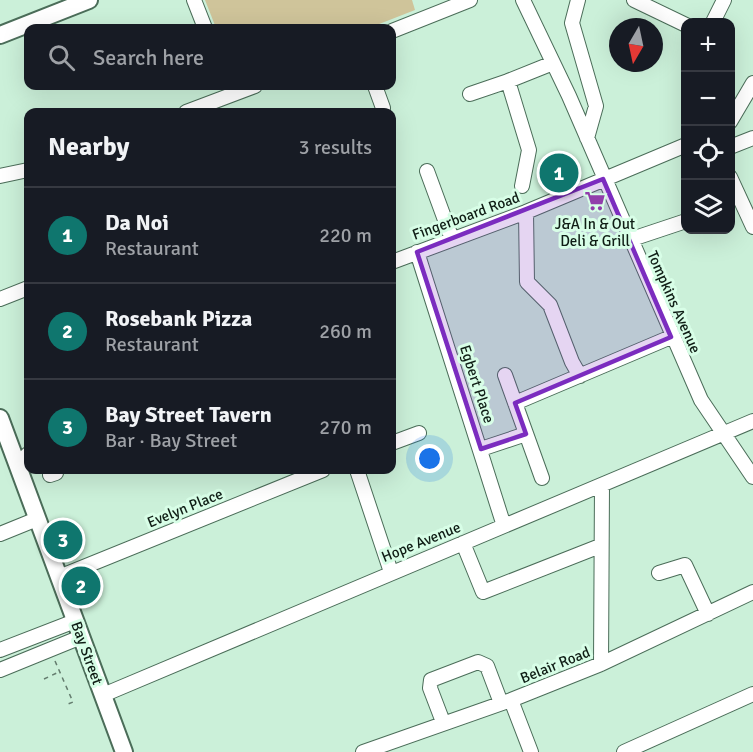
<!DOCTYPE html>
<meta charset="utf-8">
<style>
body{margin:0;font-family:Signika,sans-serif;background:#242831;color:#f1f3f6}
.controls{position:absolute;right:18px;top:18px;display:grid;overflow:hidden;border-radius:12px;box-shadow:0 6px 24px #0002}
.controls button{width:54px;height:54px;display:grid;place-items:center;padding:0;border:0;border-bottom:2px solid #363941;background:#171b24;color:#f1f3f6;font:30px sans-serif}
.compass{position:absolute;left:609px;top:18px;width:54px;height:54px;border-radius:50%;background:#171b24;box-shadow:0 6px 24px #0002;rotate:189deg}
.you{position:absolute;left:430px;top:459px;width:21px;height:21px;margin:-15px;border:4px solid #fff;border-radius:50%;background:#1a73e8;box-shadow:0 0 0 9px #1a73e833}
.badge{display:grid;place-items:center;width:39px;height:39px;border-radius:50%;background:#0f766e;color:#fff;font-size:20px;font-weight:700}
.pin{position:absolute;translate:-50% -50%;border:3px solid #fff;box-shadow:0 2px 6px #0006}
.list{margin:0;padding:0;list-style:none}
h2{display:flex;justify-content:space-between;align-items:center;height:78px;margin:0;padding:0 24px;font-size:26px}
h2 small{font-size:20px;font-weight:400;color:#9ea1a6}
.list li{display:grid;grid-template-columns:39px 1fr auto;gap:18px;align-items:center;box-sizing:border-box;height:96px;padding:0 24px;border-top:2px solid #363941}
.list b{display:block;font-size:22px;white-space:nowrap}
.list p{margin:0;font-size:20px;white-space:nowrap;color:#9ea1a6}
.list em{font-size:20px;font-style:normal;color:#9ea1a6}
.icon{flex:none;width:33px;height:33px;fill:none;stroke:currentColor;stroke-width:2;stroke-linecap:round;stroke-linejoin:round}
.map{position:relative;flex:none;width:753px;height:752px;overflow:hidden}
.search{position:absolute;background:#171b24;box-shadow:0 6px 24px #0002;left:24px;top:24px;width:372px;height:66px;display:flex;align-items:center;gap:15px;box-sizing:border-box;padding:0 21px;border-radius:12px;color:#9ea1a6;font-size:22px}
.panel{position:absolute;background:#171b24;box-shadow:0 6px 24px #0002;left:24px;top:108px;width:372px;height:366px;border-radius:12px}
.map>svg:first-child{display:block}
.green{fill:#cfc49a}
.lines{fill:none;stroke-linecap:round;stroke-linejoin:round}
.minor-casing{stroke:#4b6d59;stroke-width:16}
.major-casing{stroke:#4b6d59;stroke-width:20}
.path{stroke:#647c6e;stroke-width:1.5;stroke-dasharray:4.5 4.5;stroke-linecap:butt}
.minor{stroke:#fff;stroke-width:14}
.major{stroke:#fff;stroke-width:16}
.marked{fill:#7b2cbf;fill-opacity:0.2;stroke:#7b2cbf;stroke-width:4.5;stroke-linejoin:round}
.labels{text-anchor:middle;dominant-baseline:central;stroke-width:6;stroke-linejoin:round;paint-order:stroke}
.street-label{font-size:15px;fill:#0f1d15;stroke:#d8fee7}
.poi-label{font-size:15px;fill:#0f1d15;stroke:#d8fee7}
</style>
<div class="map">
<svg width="753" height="752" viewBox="0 0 753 752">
<rect width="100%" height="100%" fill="#cbf0d9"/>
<!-- green -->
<path class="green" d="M205,0H412L415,10L369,28H216Z"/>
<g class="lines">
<!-- minor casing -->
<g class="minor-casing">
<path id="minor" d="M194,0L205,28
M523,0L569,96L701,400L753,477
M578,0L572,23L596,106L587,138
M634,0L686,25
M713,22L724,0
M392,31L470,0
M375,86L383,108L382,112
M470,94L508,81
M186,112L255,86
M730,122L753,83
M730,147L753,138
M427,171L452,239
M0,176L28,170
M730,177L753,227
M522,186L529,150L508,81L553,63
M526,212L527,282L550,305L572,362L580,376
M629,240L686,221
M417,252L504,526
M392,262L526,212L686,145
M0,299L28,288
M505,375L542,478
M515,403L671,337
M392,443L419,433
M481,449L526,434
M18,464L28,454
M357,470L391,572
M50,475L56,473
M0,534L37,519
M463,543L483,592L600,546
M659,573L685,565L708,614
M59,577L323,470
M0,650L75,621
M601,664L602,485
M0,670L81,637
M103,695L753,421
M511,700L531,752
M443,722L430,688L431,680L478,662L487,666L501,703
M363,752L511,700L601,664L753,592
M624,752L753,694"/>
</g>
<!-- major casing -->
<g class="major-casing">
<path id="major" d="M0,35L89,0
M0,418L124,752"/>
</g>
<!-- path -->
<path class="path" d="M55,661L73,702L68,704
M44,679L59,672"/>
<!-- minor -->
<use href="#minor" class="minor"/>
<!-- major -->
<use href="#major" class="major"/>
</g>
<!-- marked area -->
<path class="marked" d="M603,179L671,337L515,403L526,434L481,449L417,252Z"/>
<!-- icons -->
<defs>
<g id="supermarket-bare" transform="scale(1.62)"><path d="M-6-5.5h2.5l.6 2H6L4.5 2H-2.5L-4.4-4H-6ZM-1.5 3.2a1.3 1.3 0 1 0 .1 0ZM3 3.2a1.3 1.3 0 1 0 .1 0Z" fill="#913dab" stroke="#d8fee7" stroke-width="2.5" paint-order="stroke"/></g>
</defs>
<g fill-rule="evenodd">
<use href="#supermarket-bare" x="595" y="201"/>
</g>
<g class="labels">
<!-- street labels -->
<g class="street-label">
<text transform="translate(466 216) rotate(-20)">Fingerboard Road</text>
<text transform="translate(674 302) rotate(66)">Tompkins Avenue</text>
<text transform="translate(477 384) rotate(72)">Egbert Place</text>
<text transform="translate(185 508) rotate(-22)">Evelyn Place</text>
<text transform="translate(421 542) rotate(-22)">Hope Avenue</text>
<text transform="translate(87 653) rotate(70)">Bay Street</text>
<text transform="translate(555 665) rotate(-22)">Belair Road</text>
</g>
<!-- poi labels -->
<g class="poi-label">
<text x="595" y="224">J&amp;A In &amp; Out<tspan x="595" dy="17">Deli &amp; Grill</tspan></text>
</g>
</g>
</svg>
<div class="controls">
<button>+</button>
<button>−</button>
<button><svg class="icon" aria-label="locate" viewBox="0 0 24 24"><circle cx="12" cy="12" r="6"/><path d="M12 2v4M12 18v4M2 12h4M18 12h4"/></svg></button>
<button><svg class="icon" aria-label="layers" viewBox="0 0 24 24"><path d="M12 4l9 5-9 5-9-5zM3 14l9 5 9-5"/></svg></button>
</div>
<svg class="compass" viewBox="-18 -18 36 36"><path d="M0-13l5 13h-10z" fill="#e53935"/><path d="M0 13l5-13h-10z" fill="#9ea1a6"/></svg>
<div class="you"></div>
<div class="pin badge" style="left:559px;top:173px">1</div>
<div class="pin badge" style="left:81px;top:586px">2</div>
<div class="pin badge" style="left:63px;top:540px">3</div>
<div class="search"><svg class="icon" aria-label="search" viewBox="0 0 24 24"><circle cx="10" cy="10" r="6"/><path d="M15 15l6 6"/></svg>Search here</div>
<section class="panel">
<h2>Nearby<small>3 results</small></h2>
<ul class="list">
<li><span class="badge">1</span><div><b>Da Noi</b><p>Restaurant</p></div><em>220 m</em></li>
<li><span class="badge">2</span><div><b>Rosebank Pizza</b><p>Restaurant</p></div><em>260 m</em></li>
<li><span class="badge">3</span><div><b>Bay Street Tavern</b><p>Bar · Bay Street</p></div><em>270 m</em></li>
</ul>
</section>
</div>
